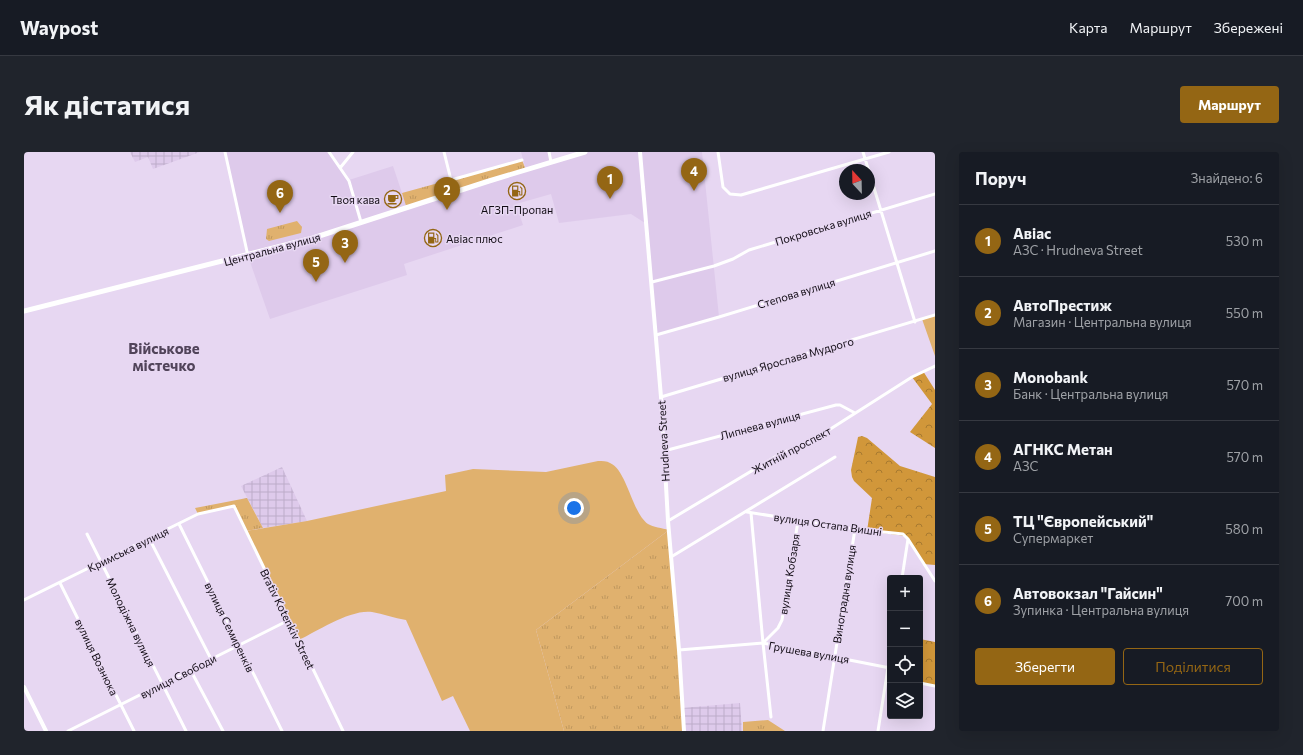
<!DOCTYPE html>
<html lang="uk">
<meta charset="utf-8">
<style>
body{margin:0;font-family:Commissioner,sans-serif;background:#20242c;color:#f1f3f6}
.controls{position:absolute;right:12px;bottom:12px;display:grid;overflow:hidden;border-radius:4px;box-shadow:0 4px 16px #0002}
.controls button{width:36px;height:36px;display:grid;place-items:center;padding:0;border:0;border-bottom:1px solid #363941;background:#171b24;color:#f1f3f6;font:20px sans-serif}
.compass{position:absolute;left:815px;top:12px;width:36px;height:36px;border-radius:50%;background:#171b24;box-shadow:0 4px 16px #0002;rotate:338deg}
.you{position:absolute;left:550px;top:356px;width:14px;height:14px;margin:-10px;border:3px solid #fff;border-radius:50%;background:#1a73e8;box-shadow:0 0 0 6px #1a73e833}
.badge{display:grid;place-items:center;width:26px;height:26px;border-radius:50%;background:#946614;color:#fff;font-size:13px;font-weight:700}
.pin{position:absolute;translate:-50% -33px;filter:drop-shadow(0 1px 2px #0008)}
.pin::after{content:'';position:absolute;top:21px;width:14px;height:12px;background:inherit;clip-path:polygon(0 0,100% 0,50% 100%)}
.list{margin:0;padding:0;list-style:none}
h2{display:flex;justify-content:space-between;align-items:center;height:52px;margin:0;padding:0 16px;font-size:17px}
h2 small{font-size:13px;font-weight:400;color:#9ea1a6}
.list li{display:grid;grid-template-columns:26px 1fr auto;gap:12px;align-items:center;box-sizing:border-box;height:72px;padding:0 16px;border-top:1px solid #363941}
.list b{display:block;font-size:15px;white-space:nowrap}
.list p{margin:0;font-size:13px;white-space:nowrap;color:#9ea1a6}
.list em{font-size:13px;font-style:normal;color:#9ea1a6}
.actions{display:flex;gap:8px;padding:12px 16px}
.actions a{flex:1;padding:9px 0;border:1px solid #946614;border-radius:4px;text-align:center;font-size:14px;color:#946614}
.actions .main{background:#946614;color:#fff}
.icon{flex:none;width:22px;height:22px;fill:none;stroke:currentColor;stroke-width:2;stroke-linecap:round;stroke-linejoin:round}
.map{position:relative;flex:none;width:911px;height:579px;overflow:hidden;border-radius:4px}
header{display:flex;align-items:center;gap:24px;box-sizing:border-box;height:56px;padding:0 20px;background:#171b24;border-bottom:1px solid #363941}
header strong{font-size:19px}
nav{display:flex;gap:22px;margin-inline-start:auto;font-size:14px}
.intro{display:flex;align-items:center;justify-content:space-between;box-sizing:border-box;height:96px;padding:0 24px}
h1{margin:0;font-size:28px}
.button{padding:10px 18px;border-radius:4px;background:#946614;color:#fff;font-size:14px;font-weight:700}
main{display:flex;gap:24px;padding:0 24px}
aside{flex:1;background:#171b24;border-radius:4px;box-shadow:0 4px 16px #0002}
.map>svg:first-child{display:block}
.built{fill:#decaeb}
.industrial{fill:url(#industrial-grid)}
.grass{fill:url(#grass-tufts)}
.forest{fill:url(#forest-crowns)}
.garden{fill:#e0b16e}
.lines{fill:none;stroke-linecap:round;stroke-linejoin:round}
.minor{stroke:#fff;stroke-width:3}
.tertiary{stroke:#fff;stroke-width:4}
.trunk{stroke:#fff;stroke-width:5}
.labels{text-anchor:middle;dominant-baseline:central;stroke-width:3;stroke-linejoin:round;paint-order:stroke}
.poi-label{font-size:11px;fill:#120c15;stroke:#e7d7f2;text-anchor:end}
.street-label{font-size:11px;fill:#120c15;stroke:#e7d7f2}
.district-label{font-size:15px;font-weight:bold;fill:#51445a;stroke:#e7d7f2}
</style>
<header>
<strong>Waypost</strong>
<nav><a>Карта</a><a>Маршрут</a><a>Збережені</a></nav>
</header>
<div class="intro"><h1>Як дістатися</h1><a class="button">Маршрут</a></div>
<main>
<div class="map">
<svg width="911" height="579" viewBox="0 0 911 579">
<defs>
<pattern id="industrial-grid" width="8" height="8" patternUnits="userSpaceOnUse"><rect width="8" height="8" fill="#decaeb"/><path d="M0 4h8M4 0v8" fill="none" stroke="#bdacc9"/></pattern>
<pattern id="grass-tufts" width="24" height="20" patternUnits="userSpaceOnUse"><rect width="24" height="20" fill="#e0b16e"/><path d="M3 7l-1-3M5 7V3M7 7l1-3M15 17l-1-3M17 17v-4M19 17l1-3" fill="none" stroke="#bf975e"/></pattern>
<pattern id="forest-crowns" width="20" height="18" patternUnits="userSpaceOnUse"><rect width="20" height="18" fill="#d1973a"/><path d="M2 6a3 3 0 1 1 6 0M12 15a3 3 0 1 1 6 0" fill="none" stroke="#a87a30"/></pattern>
</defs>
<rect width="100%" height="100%" fill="#e7d7f2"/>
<!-- built -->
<path class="built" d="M201,0H305L325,28L369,14L383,56L502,18L497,0H525L527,10L561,0H678L695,165L632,183L621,71L607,62L535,71L527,42L492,52L499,73L380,112L383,123L246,167L224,104Z"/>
<!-- industrial -->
<path class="industrial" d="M106,0H176L129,17L124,5L111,10Z
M258,315L283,369L239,376L217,334Z
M716,551L718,579H660L658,556Z"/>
<!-- grass -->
<path class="grass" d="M498,8L502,18L383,57L378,41Z
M273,69L278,75L277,81L245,89L242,87L243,77Z
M223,346L239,376L222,379L210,355L174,362L171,356Z
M645,378L660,579H540L512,478Z
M744,568L761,579H719V570Z"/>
<!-- forest -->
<path class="forest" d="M899,219L911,238V296L886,280L908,252L888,225Z
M838,284L843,286L876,314L911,325V413L899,412L882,384L843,379L848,346L830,329L828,325L827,318L833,290L834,285Z
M896,487L911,490V534L896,531Z"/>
<!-- garden -->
<path class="garden" d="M911,163V204L898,167Z
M574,309C578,309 583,309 586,311C603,318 608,361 624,372C629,375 638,376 645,378L512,478L540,579H446L429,544L418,549L382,468C370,466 359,462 348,460C327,457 293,479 275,488L222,379L283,369L422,339L421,323L449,317L522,320Z"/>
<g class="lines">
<!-- minor -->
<path class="minor" d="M201,0L224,104
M305,0L325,29L337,70
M420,0L427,28L498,8
M525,0L527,10
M694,0L699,35L706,42L717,43L865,0
M839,0L891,170
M316,16L329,0
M628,130L690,114L709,107L725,98L911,42
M632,183L695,165L911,99
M637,245L911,163
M640,299L812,253H816L831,261
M723,360L831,377L879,382L884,387L911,429
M727,361L739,491L747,565
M644,369L756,302L786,290L888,225L911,214
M155,372L258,579
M63,382L162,579
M125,386L187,507
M647,405L811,305
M878,426L884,387
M36,431L110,579
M0,448L174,362L210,354L319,579
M739,491L754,476L758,468L774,369
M655,498L739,491L866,516
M166,517L199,579
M896,531L911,534
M44,579L265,468
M799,579L831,377
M854,579L866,503"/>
<!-- tertiary -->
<path class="tertiary" d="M616,0L637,245L644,369L655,498L660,579
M0,535L22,579"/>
<!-- trunk -->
<path class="trunk" d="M0,159L289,86L465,29L561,0"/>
</g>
<!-- icons -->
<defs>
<g id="fuel-ring" transform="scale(0.9)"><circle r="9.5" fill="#e7d7f2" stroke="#946614" stroke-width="1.5"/><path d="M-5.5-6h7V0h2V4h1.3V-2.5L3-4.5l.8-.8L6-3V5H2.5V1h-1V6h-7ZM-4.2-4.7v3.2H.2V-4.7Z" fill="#946614"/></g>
<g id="cafe-ring" transform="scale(0.9)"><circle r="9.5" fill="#e7d7f2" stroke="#946614" stroke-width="1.5"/><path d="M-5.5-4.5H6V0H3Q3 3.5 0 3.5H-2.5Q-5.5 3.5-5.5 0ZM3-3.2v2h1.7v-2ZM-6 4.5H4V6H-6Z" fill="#946614"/></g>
</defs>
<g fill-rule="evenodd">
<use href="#fuel-ring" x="493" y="39"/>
<use href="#cafe-ring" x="369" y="47"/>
<use href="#fuel-ring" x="409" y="86"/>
</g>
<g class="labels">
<!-- poi labels -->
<g class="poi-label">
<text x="356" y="47">Твоя кава</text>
<text x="493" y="57" text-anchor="middle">АГЗП-Пропан</text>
<text x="422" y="86" text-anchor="start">Авіас плюс</text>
</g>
<!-- street labels -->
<g class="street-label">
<text transform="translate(799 75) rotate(-17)">Покровська вулиця</text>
<text transform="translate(248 97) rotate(-15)">Центральна вулиця</text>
<text transform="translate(772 141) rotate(-17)">Степова вулиця</text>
<text transform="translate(764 207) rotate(-16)">вулиця Ярослава Мудрого</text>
<text transform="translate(736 273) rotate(-15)">Липнева вулиця</text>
<text transform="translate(639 289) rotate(-93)">Hrudneva Street</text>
<text transform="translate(767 298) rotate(-28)">Житній проспект</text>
<text transform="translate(804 372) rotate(8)">вулиця Остапа Вишні</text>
<text transform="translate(104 397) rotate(-26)">Кримська вулиця</text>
<text transform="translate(765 422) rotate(-81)">вулиця Кобзаря</text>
<text transform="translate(820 442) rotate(-81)">Виноградна вулиця</text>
<text transform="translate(264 467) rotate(64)">Brativ Kotenkiv Street</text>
<text transform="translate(107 470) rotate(64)">Молодіжна вулиця</text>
<text transform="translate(206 475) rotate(64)">вулиця Семиренків</text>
<text transform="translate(785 500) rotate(10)">Грушева вулиця</text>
<text transform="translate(73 505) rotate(64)">вулиця Вознюка</text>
<text transform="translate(154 524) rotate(-27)">вулиця Свободи</text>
</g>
<!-- district labels -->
<g class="district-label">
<text x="140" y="196">Військове<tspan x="140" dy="17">містечко</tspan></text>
</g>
</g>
</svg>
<div class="controls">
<button>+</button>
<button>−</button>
<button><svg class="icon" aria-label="locate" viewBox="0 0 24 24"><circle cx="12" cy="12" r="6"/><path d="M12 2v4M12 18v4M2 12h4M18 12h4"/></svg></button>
<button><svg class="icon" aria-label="layers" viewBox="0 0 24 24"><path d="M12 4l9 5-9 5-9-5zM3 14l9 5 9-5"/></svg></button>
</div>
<svg class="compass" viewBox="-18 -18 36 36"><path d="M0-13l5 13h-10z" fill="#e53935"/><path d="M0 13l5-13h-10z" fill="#9ea1a6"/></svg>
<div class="you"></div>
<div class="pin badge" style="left:586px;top:47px">1</div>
<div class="pin badge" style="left:423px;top:58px">2</div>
<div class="pin badge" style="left:321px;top:111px">3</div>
<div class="pin badge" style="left:670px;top:39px">4</div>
<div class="pin badge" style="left:292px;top:130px">5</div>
<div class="pin badge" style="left:256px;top:61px">6</div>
</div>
<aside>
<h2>Поруч<small>Знайдено: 6</small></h2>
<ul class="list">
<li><span class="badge">1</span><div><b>Авіас</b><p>АЗС · Hrudneva Street</p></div><em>530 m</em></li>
<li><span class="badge">2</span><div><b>АвтоПрестиж</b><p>Магазин · Центральна вулиця</p></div><em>550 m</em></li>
<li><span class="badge">3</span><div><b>Monobank</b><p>Банк · Центральна вулиця</p></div><em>570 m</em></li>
<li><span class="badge">4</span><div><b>АГНКС Метан</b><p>АЗС</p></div><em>570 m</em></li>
<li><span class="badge">5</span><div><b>ТЦ &quot;Європейський&quot;</b><p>Супермаркет</p></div><em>580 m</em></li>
<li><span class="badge">6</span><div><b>Автовокзал &quot;Гайсин&quot;</b><p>Зупинка · Центральна вулиця</p></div><em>700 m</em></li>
</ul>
<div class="actions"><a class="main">Зберегти</a><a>Поділитися</a></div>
</aside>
</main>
